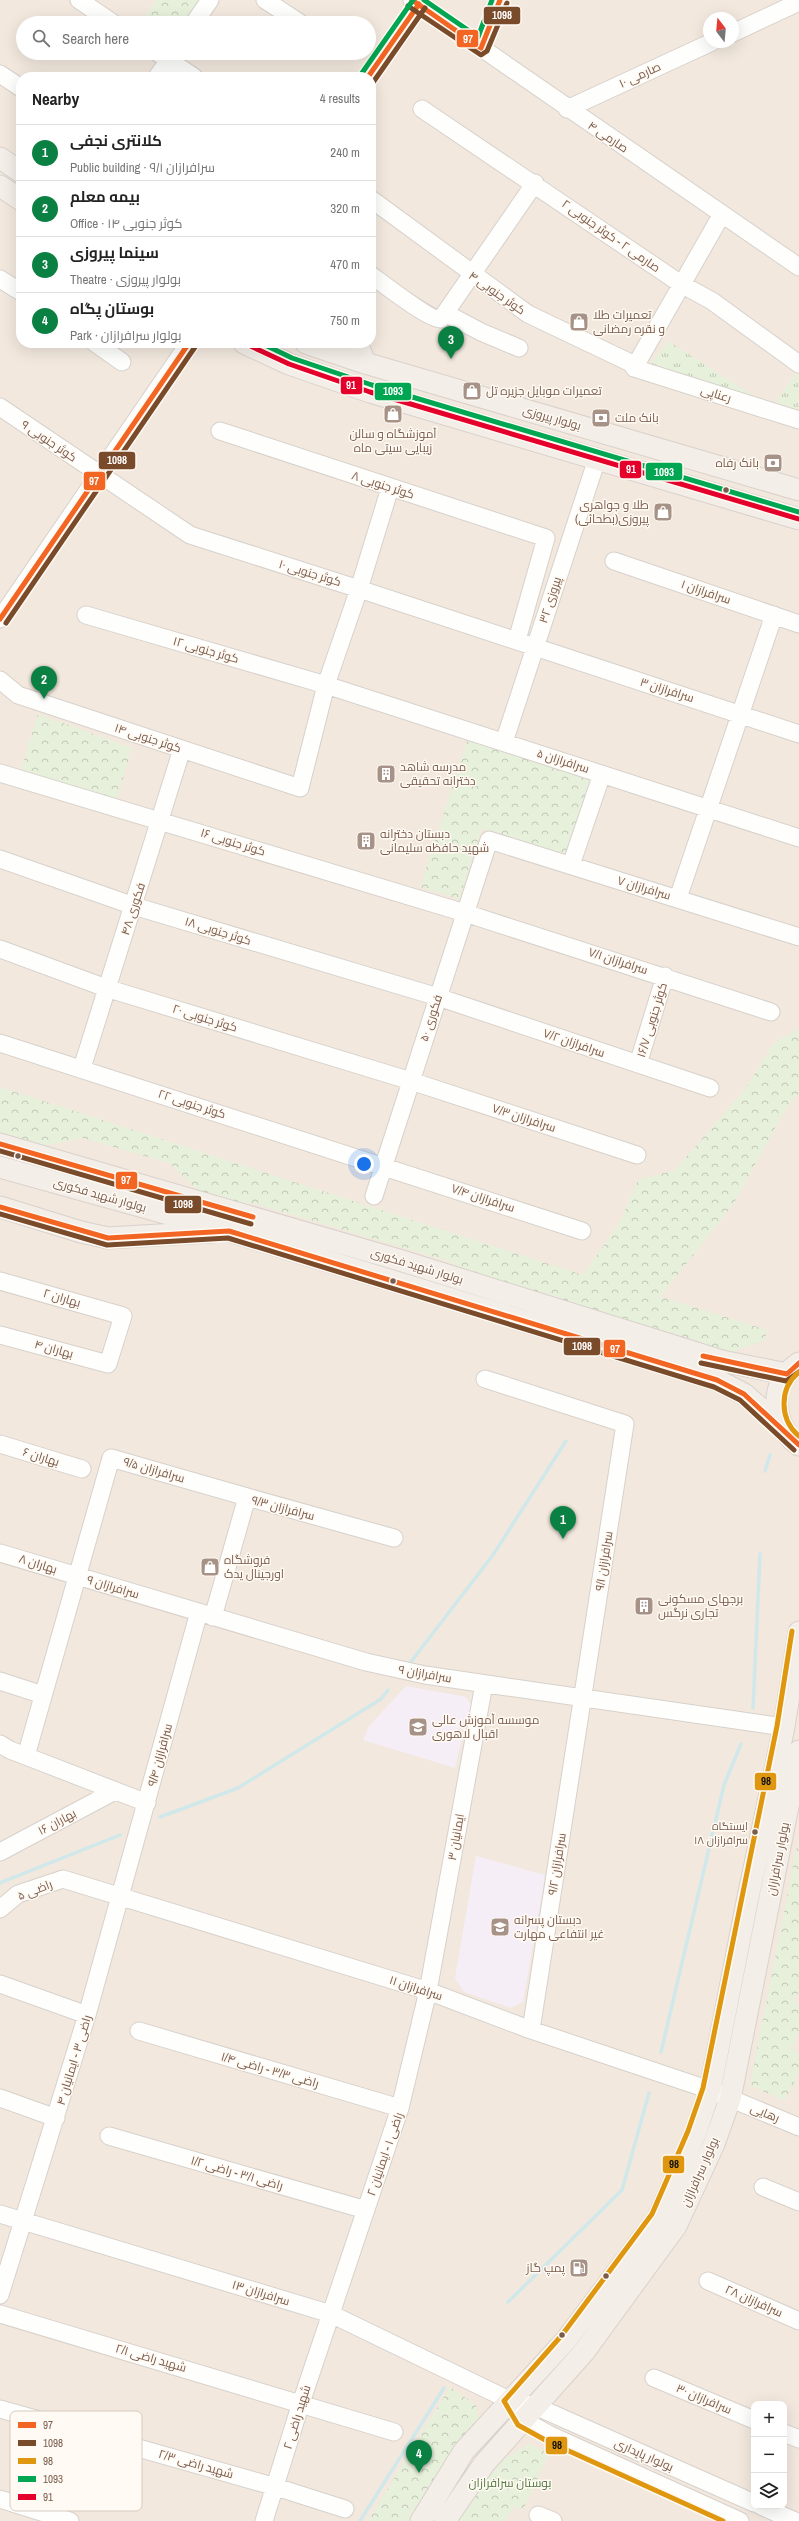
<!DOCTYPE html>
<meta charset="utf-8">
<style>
body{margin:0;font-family:"Archivo Narrow",Cairo,sans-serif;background:#f6f6f6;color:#222}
.controls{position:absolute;right:12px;bottom:12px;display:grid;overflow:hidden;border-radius:8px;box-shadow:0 4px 16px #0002}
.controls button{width:36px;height:36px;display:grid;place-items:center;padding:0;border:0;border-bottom:1px solid #e0e0e0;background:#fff;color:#222;font:20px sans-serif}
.compass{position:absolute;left:703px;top:12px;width:36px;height:36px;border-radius:50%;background:#fff;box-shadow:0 4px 16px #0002;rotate:344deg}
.you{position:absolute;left:364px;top:1164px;width:14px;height:14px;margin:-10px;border:3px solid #fff;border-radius:50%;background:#1a73e8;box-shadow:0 0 0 6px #1a73e833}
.badge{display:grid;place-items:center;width:26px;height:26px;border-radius:50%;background:#0b8043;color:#fff;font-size:13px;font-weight:700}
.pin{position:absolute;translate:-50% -33px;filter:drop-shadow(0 1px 2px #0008)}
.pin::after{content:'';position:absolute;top:21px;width:14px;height:12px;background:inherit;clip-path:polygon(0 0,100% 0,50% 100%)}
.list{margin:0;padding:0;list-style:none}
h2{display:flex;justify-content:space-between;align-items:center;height:52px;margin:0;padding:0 16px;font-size:17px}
h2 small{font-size:13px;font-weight:400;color:#767676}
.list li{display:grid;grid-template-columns:26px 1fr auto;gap:12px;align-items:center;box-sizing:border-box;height:56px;padding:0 16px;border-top:1px solid #e0e0e0}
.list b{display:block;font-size:15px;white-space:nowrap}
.list p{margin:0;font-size:13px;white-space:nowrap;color:#767676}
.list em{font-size:13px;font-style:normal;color:#767676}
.icon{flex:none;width:22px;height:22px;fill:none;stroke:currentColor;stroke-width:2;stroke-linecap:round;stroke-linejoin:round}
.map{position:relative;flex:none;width:799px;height:2521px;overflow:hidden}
.search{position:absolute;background:#fff;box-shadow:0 4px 16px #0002;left:16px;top:16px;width:360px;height:44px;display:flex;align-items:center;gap:10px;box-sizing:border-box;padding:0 14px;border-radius:22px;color:#767676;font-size:15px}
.panel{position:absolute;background:#fff;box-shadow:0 4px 16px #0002;left:16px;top:72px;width:360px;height:276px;border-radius:16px}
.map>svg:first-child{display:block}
.residential{fill:#f2e8de;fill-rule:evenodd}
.education{fill:#f6eef6}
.grass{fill:url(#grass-tufts)}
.park{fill:url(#park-crowns)}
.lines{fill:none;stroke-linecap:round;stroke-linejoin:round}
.stream{stroke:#d0e8ea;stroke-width:3.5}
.minor-casing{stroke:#d7d1cb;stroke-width:19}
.major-casing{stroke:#dad1cc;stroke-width:23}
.minor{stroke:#fefefd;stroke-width:17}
.major{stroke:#f3eee8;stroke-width:21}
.bus-1-casing{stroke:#fffaf3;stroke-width:8}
.bus-2-casing{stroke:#fffaf3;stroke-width:8}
.bus-3-casing{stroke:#fffaf3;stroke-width:8}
.bus-4-casing{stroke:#fffaf3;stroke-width:8}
.bus-5-casing{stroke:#fffaf3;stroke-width:8}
.bus-1{stroke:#f26522;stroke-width:5}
.bus-2{stroke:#7a4b2a;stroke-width:5}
.bus-3{stroke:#de970f;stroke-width:5}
.bus-4{stroke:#00a651;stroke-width:5}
.bus-5{stroke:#e4002b;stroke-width:5}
.bus-dot{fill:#7a5c4d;stroke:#fffaf3;stroke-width:1.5}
.labels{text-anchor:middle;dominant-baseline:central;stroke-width:3;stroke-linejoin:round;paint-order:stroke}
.bus-label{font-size:11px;fill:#7a5c4d;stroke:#fffaf3;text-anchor:end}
.street-label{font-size:12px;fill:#7a5c4d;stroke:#fffaf3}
.poi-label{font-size:12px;fill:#7a5c4d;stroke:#fffaf3;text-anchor:start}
.park-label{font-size:12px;fill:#537a41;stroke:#fffaf3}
.key{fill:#fffaf3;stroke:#d7cbc1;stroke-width:1}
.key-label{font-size:11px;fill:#7a5c4d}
.line-badge{stroke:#fffaf3;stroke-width:1.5}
.badge-label{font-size:11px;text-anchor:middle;font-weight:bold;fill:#fff}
.pale-badge-label{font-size:11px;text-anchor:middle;font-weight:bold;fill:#111}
</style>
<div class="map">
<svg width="799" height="2521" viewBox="0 0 799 2521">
<defs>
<pattern id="grass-tufts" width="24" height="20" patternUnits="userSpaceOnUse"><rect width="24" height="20" fill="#e7f0db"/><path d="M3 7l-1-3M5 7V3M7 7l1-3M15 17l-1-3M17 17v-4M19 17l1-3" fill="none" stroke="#c0c6b4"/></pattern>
<pattern id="park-crowns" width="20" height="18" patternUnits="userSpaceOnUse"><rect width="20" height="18" fill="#e7f0db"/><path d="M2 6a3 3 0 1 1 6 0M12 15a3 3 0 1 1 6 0" fill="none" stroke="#c0c6b4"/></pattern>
</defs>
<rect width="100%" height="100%" fill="#f9f5f0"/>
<!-- residential -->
<path class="residential" d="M0,0H799V2521H0ZM709,18H733V42H709ZM23,23H369V53H23ZM21,77H371V343H21ZM754,2404H784V2506H754Z"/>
<!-- education -->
<path class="education" d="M406,1686L466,1697L472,1706L467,1731L457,1728L454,1737L462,1739L455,1768L363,1740L369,1726Z
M476,1856L545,1875L523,2002L511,2008L464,1992L455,1978Z"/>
<!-- grass -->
<path class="grass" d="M668,341L768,405L646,370Z
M798,370L799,371V416L773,407Z"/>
<!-- park -->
<path class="park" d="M156,0H199L184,23H140Z
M38,714L132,748L117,799L21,769Z
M468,738L602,780L577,858L482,828L459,899L420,887Z
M799,1028V1093L786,1108L734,1203L661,1296L652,1294L767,1330L765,1340L729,1353L473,1275L445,1260L256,1204L224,1200L202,1194L169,1163L83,1138L45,1146L0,1132V1087L583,1275L620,1222L638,1180L675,1170L746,1088L773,1044Z
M799,1836V1991L794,2001L799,2003V2032L791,2049L799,2053V2073L784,2101L750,2085Z
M450,2387L476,2405L479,2421L423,2499L411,2521H368Z
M529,2444L549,2453L523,2510L513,2506L506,2521H455L490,2468Z"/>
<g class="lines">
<!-- stream -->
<path class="stream" d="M765,1471L770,1455
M410,1663L493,1555L566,1441
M753,1708L760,1554
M160,1817L238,1788L381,1699L388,1690
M0,1883L120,1835
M661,2052L724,1785L741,1744
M508,2302L622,2190L649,2093
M360,2521L444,2388"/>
<!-- minor casing -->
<g class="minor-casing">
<path id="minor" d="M79,0L113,23
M265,0L300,23
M412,0L799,267
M194,23L210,0
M733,33L799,2
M481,48L500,0
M158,53L194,77
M0,74L21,88
M157,77L174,53
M368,77L419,4
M422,109L681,284L712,301L799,364
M567,109L712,42
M371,199L528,314L635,365
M722,214L634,368L799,420
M371,275C382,283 431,321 441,319L535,183
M0,279L21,292
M445,313L481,332L519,348
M95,343L122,362
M0,407L190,535L359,589L799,734
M220,431L546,538L517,640
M614,561L799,624
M86,615L326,685L799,838
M0,619L189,343
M0,680L18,695L300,788L326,685L359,589L390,488
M504,742L597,459
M0,773L465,913L771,1012
M0,859L134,906L438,997L710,1088
M571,865L602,774
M678,898L774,615
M0,949L106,988L411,1081L637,1155
M0,1043L582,1231
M638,1064L665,976
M82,1068L182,749
M374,1196L489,840L799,937
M0,1281L123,1316L108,1364L0,1335
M485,1379L625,1424L531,2030
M0,1444L82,1469
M0,1553L366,1662L425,1675L784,1727
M213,1617L247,1497L394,1538
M0,1681L43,1695
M0,1744L10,1750L147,1803
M26,1756L111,1458L247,1497
M0,1852L113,1792
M0,1909L18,1894L63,1879L428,1991L531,2030L710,2090L799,2127
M0,1984L87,2015
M139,2031L400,2108
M0,2098L56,2118
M109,2136L366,2210
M763,2187L799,2202
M0,2214L331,2314L511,2401L535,2406L754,2503
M708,2281L799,2321
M0,2295L87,2015L199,1612
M0,2314L394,2432
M654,2378L754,2420
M0,2409L276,2487L345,2509
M516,2410L523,2420L550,2435L740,2521
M784,2433L799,2439
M0,2499L70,2521
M761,2506L795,2521
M538,2515L553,2521
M264,2521L301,2403L400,2108L428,1991L484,1684"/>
</g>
<!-- major casing -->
<g class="major-casing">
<path id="major" d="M0,158L21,172
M0,186L21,200
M244,343L289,364L370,392L799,519
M306,343L365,363L799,490
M357,343L365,363
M0,1144L399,1260L722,1361L787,1374
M0,1167L229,1231L717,1380L744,1394L784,1429
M0,1207L81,1232L108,1238L211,1232
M799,1363C795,1366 790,1370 787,1373C769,1394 776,1430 799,1445
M421,2521L464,2451L567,2339L658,2218L695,2134L710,2090L747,1902L784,1727L799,1632
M445,2521L484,2464L584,2352L676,2226L714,2144L730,2099L799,1751"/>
</g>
<!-- minor -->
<use href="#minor" class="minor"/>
<!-- major -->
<use href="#major" class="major"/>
<!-- bus-1 casing -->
<g class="bus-1-casing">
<path id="bus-1" d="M412,0L481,48L500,0
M368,77L419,4
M0,619L189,343
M0,1144L253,1217
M0,1207L108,1238L229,1231L717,1380L744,1394L799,1445
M703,1356L787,1374L799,1363"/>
</g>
<!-- bus-2 casing -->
<g class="bus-2-casing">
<path id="bus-2" d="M408,6L481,55L487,51L507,3
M374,81L425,8
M6,623L195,347
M0,1151L251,1224
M0,1214L107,1245L228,1238L714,1387L740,1400L794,1450
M701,1363L786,1381L799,1372"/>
</g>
<!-- bus-3 casing -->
<g class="bus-3-casing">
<path id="bus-3" d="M799,1372C779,1388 779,1419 799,1436
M723,2521L547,2441L518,2425L504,2401L562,2335L652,2214L688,2131L703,2088L777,1726L792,1631"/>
</g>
<!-- bus-4 casing -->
<g class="bus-4-casing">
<path id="bus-4" d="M424,0L478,37L492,0
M362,73L413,0
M261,343L292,358L372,385L799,512"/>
</g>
<!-- bus-5 casing -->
<g class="bus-5-casing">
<path id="bus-5" d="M244,343L289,364L370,392L799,519"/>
</g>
<!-- bus-1 -->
<use href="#bus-1" class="bus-1"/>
<!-- bus-2 -->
<use href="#bus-2" class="bus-2"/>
<!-- bus-3 -->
<use href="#bus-3" class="bus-3"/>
<!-- bus-4 -->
<use href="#bus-4" class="bus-4"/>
<!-- bus-5 -->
<use href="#bus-5" class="bus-5"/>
</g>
<!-- icons -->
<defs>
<g id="shop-square" transform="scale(1)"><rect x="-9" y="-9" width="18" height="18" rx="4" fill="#a69286" stroke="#fffaf3"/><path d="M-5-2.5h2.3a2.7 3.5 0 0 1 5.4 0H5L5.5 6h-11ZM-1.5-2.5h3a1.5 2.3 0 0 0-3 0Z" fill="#fff"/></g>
<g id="bank-square" transform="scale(1)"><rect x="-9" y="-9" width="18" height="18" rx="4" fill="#a69286" stroke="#fffaf3"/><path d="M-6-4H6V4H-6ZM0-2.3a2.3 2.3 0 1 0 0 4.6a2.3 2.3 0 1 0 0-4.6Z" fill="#fff"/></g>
<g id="building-square" transform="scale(1)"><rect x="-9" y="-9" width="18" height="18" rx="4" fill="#a69286" stroke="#fffaf3"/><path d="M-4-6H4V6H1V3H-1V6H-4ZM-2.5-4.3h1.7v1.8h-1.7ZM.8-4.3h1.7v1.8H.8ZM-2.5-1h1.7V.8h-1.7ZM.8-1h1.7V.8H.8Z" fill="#fff"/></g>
<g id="university-square" transform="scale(1)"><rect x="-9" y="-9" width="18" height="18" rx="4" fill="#a69286" stroke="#fffaf3"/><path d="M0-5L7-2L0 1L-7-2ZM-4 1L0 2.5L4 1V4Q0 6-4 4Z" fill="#fff"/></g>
<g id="school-square" transform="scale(1)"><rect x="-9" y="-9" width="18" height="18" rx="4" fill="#a69286" stroke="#fffaf3"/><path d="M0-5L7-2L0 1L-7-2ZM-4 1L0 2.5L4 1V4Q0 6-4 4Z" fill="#fff"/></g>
<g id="fuel-square" transform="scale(1)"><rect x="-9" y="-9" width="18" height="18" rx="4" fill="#a69286" stroke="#fffaf3"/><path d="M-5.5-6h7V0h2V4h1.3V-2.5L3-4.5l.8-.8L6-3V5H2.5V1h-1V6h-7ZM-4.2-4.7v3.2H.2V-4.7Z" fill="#fff"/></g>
</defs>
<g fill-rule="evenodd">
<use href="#shop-square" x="579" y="322"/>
<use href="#shop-square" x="472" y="391"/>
<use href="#shop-square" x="393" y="414"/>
<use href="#bank-square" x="601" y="418"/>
<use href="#bank-square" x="773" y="463"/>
<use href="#shop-square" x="663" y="512"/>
<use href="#building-square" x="386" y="774"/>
<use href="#building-square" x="366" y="841"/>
<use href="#shop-square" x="210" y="1567"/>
<use href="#building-square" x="644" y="1606"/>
<use href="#university-square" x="418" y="1727"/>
<use href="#school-square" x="500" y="1927"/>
<use href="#fuel-square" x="579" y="2268"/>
</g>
<!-- markers -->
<g class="bus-dot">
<circle cx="726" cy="490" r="3.5"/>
<circle cx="18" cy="1156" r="3.5"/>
<circle cx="393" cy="1281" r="3.5"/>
<circle cx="755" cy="1832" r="3.5"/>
<circle cx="606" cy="2276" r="3.5"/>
<circle cx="562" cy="2335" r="3.5"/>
</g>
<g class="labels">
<!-- bus labels -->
<g class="bus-label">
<text x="748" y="1826">ایستگاه<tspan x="748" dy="14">سرافرازان ۱۸</tspan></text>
</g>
<!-- street labels -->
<g class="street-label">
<text transform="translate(640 75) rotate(-25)">صارمی ۱۰</text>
<text transform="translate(608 137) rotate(34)">صارمی ۴</text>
<text transform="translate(611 236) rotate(35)">صارمی ۲ - کوثر جنوبی ۲</text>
<text transform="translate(497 293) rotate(35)">کوثر جنوبی ۴</text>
<text transform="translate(716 394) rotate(17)">رعناپی</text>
<text transform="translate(552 418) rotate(16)">بولوار پیروزی</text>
<text transform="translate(49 441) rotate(34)">کوثر جنوبی ۹</text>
<text transform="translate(383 485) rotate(18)">کوثر جنوبی ۸</text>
<text transform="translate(310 573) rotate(17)">کوثر جنوبی ۱۰</text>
<text transform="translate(706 592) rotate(19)">سرافرازان ۱</text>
<text transform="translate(550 600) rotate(-72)">پیروزی ۳۲</text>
<text transform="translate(206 650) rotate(16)">کوثر جنوبی ۱۲</text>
<text transform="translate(667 690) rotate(18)">سرافرازان ۳</text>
<text transform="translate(148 738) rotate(18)">کوثر جنوبی ۱۴</text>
<text transform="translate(563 761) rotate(18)">سرافرازان ۵</text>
<text transform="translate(233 842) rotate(17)">کوثر جنوبی ۱۶</text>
<text transform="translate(644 888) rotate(17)">سرافرازان ۷</text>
<text transform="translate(133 909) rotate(-72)">فکوری ۴۸</text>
<text transform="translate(218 931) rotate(17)">کوثر جنوبی ۱۸</text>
<text transform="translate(618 961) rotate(18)">سرافرازان ۷/۱</text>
<text transform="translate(205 1018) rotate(17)">کوثر جنوبی ۲۰</text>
<text transform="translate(431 1018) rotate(-72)">فکوری ۵۰</text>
<text transform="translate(652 1020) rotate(-73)">کوثر جنوبی ۱۶/۷</text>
<text transform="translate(574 1043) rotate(19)">سرافرازان ۷/۲</text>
<text transform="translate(192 1104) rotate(18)">کوثر جنوبی ۲۲</text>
<text transform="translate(524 1118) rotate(18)">سرافرازان ۷/۳</text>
<text transform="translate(100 1195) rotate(16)">بولوار شهید فکوری</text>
<text transform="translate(483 1198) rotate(18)">سرافرازان ۷/۴</text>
<text transform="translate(417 1266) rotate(17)">بولوار شهید فکوری</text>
<text transform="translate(62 1298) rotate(16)">بهاران ۲</text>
<text transform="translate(54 1349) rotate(15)">بهاران ۴</text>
<text transform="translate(41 1457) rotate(17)">بهاران ۶</text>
<text transform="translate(154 1470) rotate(16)">سرافرازان ۹/۵</text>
<text transform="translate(283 1508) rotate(15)">سرافرازان ۹/۳</text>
<text transform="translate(604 1561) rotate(-81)">سرافرازان ۹/۱</text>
<text transform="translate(38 1564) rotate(17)">بهاران ۸</text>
<text transform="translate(113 1587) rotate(17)">سرافرازان ۹</text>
<text transform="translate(425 1674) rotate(10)">سرافرازان ۹</text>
<text transform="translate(160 1755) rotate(-75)">سرافرازان ۹/۴</text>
<text transform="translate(57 1822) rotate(-28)">بهاران ۱۶</text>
<text transform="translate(456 1837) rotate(-80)">ایمانیان ۳</text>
<text transform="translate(778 1859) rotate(-79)">بولوار سرافرازان</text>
<text transform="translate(557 1864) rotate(-81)">سرافرازان ۹/۲</text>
<text transform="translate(35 1890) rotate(-21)">راضی ۵</text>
<text transform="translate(416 1988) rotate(18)">سرافرازان ۱۱</text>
<text transform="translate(74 2060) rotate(-73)">راضی ۳ - ایمانیان ۴</text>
<text transform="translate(270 2070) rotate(16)">راضی ۳/۳ - راضی ۱/۴</text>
<text transform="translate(765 2113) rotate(22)">رهایی</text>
<text transform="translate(385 2154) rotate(-71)">راضی ۱ - ایمانیان ۲</text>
<text transform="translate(700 2172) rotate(-66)">بولوار سرافرازان</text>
<text transform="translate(237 2173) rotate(16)">راضی ۳/۱ - راضی ۱/۲</text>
<text transform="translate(261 2293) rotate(17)">سرافرازان ۱۳</text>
<text transform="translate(754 2301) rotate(24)">سرافرازان ۲۸</text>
<text transform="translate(151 2358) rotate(16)">شهید راضی ۲/۱</text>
<text transform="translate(704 2399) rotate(23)">سرافرازان ۳۰</text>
<text transform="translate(297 2417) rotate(-73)">شهید راضی ۲</text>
<text transform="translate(644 2455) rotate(24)">بولوار پایداری</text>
<text transform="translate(196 2464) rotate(16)">شهید راضی ۲/۳</text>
</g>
<!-- poi labels -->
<g class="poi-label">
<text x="593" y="315">تعمیرات طلا<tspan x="593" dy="14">و نقره رمضانی</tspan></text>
<text x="486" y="391">تعمیرات موبایل جزیره تل</text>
<text x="615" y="418">بانک ملت</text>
<text x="393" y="434" text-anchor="middle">آموزشگاه و سالن<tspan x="393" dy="14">زیبایی سیتی ماه</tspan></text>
<text x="759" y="463" text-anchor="end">بانک رفاه</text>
<text x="649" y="505" text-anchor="end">طلا و جواهری<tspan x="649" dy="14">پیروزی(بطحائی)</tspan></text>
<text x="400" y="767">مدرسه شاهد<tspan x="400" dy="14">دخترانه تحقیقی</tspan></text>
<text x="380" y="834">دبستان دخترانه<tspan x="380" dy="14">شهید حافظه سلیمانی</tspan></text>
<text x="224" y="1560">فروشگاه<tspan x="224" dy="14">اورجینال یدک</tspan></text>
<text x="658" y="1599">برجهای مسکونی<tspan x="658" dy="14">تجاری نرگس</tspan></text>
<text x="432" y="1720">موسسه آموزش عالی<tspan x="432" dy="14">اقبال لاهوری</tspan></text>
<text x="514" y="1920">دبستان پسرانه<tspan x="514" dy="14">غیر انتفاعی مهارت</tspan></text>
<text x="565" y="2268" text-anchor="end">پمپ گاز</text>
</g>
<!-- park labels -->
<g class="park-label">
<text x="510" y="2483">بوستان سرافرازان</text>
</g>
</g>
<!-- legend -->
<rect x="10" y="2411" width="132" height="100" rx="6" class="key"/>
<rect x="18" y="2422" width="18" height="6" fill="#f26522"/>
<rect x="18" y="2440" width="18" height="6" fill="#7a4b2a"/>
<rect x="18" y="2458" width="18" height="6" fill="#de970f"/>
<rect x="18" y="2476" width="18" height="6" fill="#00a651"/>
<rect x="18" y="2494" width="18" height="6" fill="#e4002b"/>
<g class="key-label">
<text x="43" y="2429">97</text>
<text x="43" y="2447">1098</text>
<text x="43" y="2465">98</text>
<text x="43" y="2483">1093</text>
<text x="43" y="2501">91</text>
</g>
<g class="line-badge">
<rect x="483" y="6" width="38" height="19" rx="4" fill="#7a4b2a"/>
<rect x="456" y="29" width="23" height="19" rx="4" fill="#f26522"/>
<rect x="340" y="376" width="23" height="19" rx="4" fill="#e4002b"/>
<rect x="374" y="382" width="38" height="19" rx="4" fill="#00a651"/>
<rect x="98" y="451" width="38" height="19" rx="4" fill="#7a4b2a"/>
<rect x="619" y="460" width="23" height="19" rx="4" fill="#e4002b"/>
<rect x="645" y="462" width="38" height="19" rx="4" fill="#00a651"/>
<rect x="83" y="471" width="23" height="20" rx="4" fill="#f26522"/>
<rect x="115" y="1171" width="23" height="19" rx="4" fill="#f26522"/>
<rect x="164" y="1195" width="38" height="19" rx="4" fill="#7a4b2a"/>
<rect x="563" y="1337" width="38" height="19" rx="4" fill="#7a4b2a"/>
<rect x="603" y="1339" width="23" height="19" rx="4" fill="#f26522"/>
<rect x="754" y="1772" width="23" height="19" rx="4" fill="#de970f"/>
<rect x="662" y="2155" width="23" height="19" rx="4" fill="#de970f"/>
<rect x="545" y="2436" width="23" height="19" rx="4" fill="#de970f"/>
</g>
<g class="badge-label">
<text x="502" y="19">1098</text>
<text x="468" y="43">97</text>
<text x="351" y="389">91</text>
<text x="393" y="395">1093</text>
<text x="117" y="464">1098</text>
<text x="631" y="473">91</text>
<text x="664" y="476">1093</text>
<text x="94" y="485">97</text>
<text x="126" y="1184">97</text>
<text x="183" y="1208">1098</text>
<text x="582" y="1350">1098</text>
<text x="615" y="1353">97</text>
</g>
<g class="pale-badge-label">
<text x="766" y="1785">98</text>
<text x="674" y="2168">98</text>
<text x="557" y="2449">98</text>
</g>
</svg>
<div class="controls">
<button>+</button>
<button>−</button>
<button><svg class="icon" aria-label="layers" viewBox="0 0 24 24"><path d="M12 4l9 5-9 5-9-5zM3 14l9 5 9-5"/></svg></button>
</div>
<svg class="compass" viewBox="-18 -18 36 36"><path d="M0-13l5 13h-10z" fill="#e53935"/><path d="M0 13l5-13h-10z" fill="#767676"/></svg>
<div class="you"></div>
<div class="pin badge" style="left:563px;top:1539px">1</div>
<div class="pin badge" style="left:44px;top:699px">2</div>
<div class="pin badge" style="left:451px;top:359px">3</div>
<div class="pin badge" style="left:419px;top:2473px">4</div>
<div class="search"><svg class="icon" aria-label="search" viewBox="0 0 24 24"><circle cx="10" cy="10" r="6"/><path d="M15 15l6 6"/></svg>Search here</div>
<section class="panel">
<h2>Nearby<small>4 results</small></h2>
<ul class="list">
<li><span class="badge">1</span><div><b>کلانتری نجفی</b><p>Public building · سرافرازان ۹/۱</p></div><em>240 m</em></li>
<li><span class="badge">2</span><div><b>بیمه معلم</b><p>Office · کوثر جنوبی ۱۴</p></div><em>320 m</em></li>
<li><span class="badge">3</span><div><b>سینما پیروزی</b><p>Theatre · بولوار پیروزی</p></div><em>470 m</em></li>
<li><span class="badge">4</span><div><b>بوستان پگاه</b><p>Park · بولوار سرافرازان</p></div><em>750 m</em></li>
</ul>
</section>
</div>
